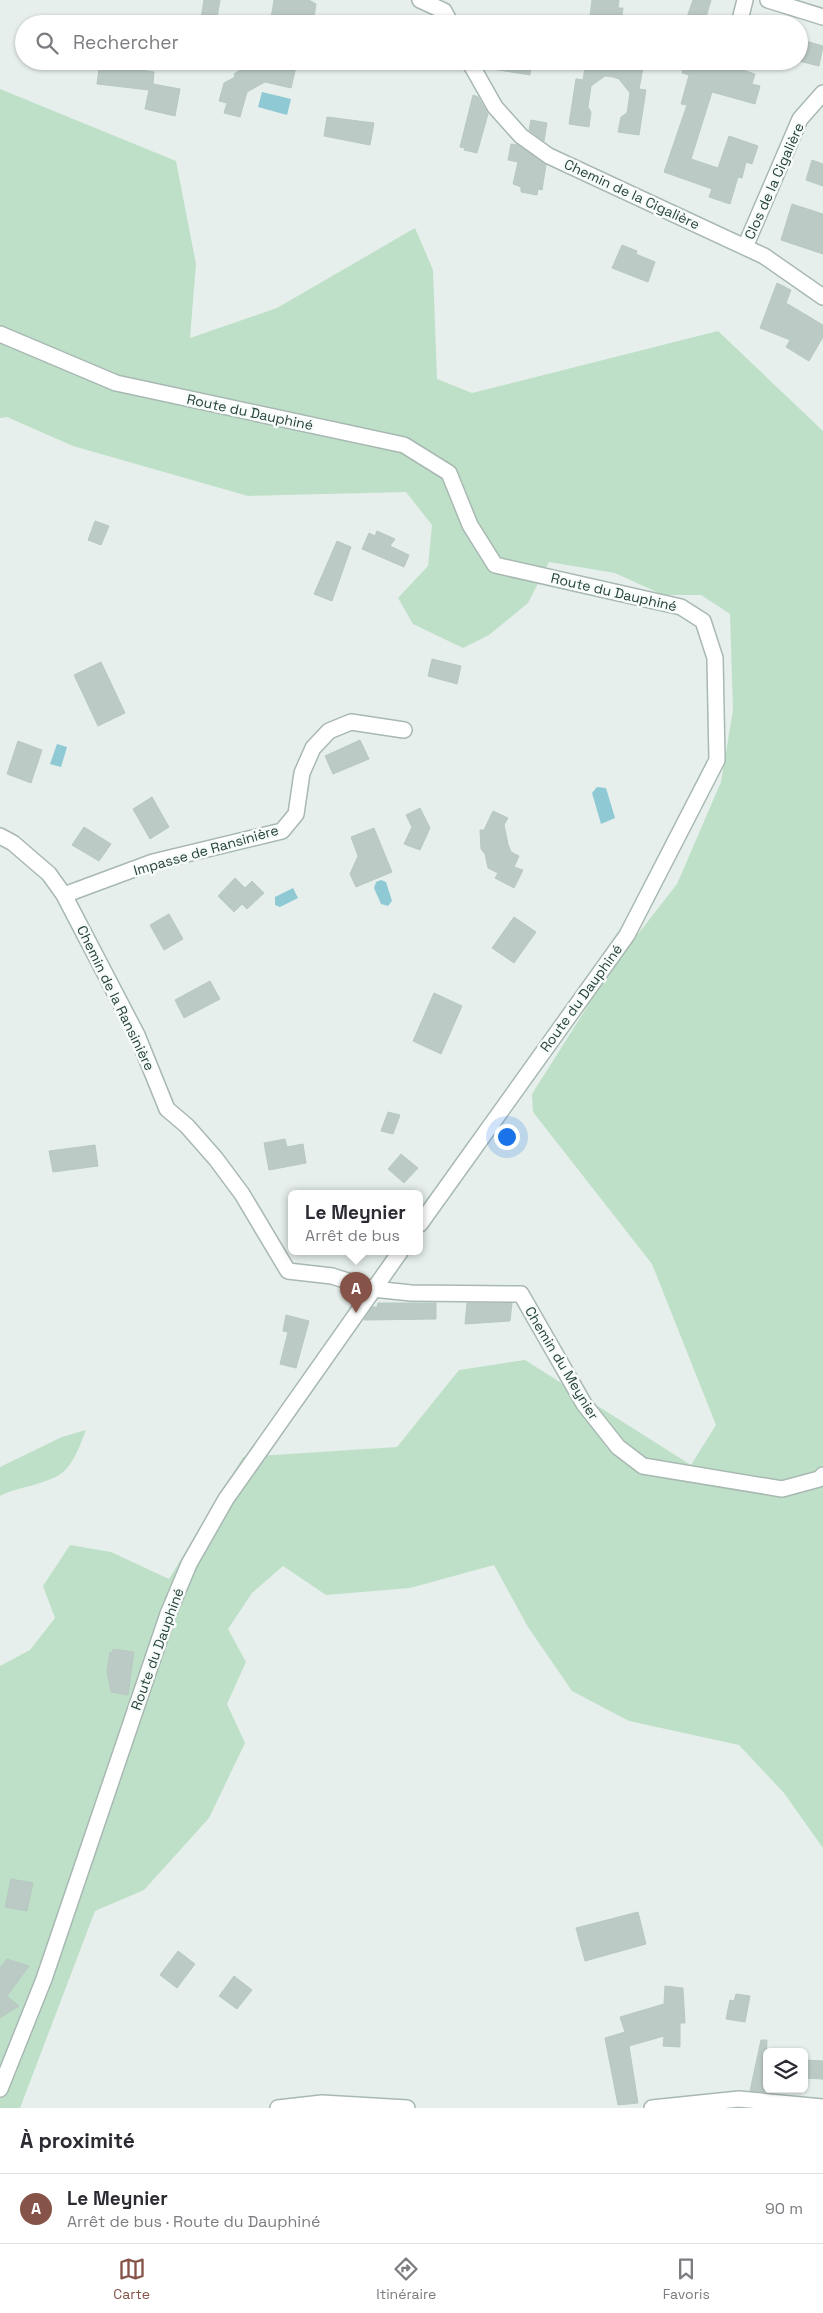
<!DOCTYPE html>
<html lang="fr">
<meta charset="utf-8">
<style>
body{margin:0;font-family:"Space Grotesk",sans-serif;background:#f7f7f7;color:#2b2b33}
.controls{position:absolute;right:15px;bottom:15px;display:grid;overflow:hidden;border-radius:8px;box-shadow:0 1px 4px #0004}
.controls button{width:45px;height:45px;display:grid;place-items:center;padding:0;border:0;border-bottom:1px solid #e1e1e2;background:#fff;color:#2b2b33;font:25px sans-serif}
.you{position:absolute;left:506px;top:1136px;width:18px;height:18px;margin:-12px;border:4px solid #fff;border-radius:50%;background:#1a73e8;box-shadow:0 0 0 8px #1a73e833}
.badge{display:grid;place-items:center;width:32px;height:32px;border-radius:50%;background:#855347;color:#fff;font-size:16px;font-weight:700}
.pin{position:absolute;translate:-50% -41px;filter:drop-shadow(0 1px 2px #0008)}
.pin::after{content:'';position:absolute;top:26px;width:18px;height:15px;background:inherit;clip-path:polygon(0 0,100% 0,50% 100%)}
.popup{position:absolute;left:288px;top:1190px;width:135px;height:65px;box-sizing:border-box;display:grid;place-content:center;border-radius:8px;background:#fff;filter:drop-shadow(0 1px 4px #0005);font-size:16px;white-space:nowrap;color:#7c7c81}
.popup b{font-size:19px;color:#2b2b33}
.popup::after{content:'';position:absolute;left:50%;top:100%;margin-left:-10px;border:10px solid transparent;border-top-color:#fff}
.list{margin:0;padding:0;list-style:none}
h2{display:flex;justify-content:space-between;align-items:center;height:65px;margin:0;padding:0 20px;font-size:21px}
h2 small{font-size:16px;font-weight:400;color:#7c7c81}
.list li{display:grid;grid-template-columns:32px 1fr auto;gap:15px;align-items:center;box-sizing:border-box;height:70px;padding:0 20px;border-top:1px solid #e1e1e2}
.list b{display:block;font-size:19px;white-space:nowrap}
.list p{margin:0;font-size:16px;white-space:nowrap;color:#7c7c81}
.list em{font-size:16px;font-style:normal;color:#7c7c81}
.icon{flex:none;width:28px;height:28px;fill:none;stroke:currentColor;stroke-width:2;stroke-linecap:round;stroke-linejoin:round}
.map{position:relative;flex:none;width:823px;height:2108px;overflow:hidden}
.search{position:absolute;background:#fff;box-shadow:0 1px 4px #0004;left:15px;right:15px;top:15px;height:55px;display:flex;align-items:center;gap:12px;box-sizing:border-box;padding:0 18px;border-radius:28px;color:#7c7c81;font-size:19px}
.sheet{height:135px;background:#fff}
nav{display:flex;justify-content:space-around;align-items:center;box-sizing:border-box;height:70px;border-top:1px solid #e1e1e2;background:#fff;font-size:14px;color:#7c7c81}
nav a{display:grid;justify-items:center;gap:2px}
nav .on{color:#855347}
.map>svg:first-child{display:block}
.green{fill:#bfe0c8}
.water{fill:#8ec9d4}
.building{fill:#bbcac4;stroke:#b8c9c2}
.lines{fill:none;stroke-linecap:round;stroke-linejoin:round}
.minor-casing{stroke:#a8b8b2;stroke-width:18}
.tertiary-casing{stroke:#a8b8b2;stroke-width:18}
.minor{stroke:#fff;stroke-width:15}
.tertiary{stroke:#fff;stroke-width:15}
.labels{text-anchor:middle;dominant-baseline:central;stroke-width:5;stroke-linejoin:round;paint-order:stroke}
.street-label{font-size:14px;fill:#24423a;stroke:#f7fbf9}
</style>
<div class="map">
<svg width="823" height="2108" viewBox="0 0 823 2108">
<rect width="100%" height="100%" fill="#e6efeb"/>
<!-- green -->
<path class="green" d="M0,89L176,161L196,264L190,338L277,308L415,228L433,270L437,379L472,393L718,331L823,431V1848L784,1793L739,1745L629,1721L572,1691L528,1627L494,1565L410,1588L326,1595L283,1566L252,1593L228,1629L246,1662L227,1704L245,1743L209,1818L144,1890L95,1911L20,2108H0V1666L30,1650L55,1618L43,1586L70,1545L111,1552L169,1579L243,1457L397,1447L459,1370L525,1360L691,1465L716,1425L652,1264L533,1112L532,1094L613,966L677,884L721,782L733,710L730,614L701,595H663L615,573L549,562L528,603L489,635L463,648L413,624L398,598L428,566L432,525L406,492L248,496L73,446L7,417L0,418Z
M86,1430C81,1442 76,1458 67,1468C55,1484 18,1486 0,1496V1467L62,1437Z"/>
<!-- water -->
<path class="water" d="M262,92L291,99L287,115L258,107Z
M57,744L67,747L61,767L50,764Z
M597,787L606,788L615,818L601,824L592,793Z
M381,880L386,882L392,901L388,906L381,904L374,888L376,882Z
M293,888L298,898L280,907L275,905V897Z"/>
<!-- building -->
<path class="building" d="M204,0H220L216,24H200Z
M274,0H309L316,4L313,24H270Z
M592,0H619L618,8H623L621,24H589Z
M693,0H711L704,24L686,20Z
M799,39L823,46L819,66L799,61Z
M100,61L138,64L137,69L154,72L153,84L180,89L175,116L145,109L149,90L97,84Z
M261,61L296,67L291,88L265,82L247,92L240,117L224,113L227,103L219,101L224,83L235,77L234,74L250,64L251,67Z
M493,61H532L530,75L492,69Z
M586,61H608L643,68L639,89L646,90L639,135L618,132L621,117L627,113L630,93L619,79L613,77L605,76L591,86L588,107L591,112L589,127L569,124L576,79L583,80Z
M685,61H715L755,74L752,84L760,86L755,104L712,92L691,159L718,168L729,136L758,146L752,164L746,162L742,178L738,177L730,204L709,197L712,189L664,172L687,105L681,104L689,75L682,73Z
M473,95L478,97L488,114L477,153L464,150L465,148L460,147Z
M327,117L374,123L370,145L324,136Z
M531,120L547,123L544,141L529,130Z
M511,144L518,145L546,165L542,190L538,189L537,195L521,192V187L513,184L518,162L508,160Z
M812,160L823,164V186L806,180Z
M792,204L823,214V254L781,240Z
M622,245L637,251L636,254L655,262L648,282L612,268Z
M777,283L791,290L786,303L823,325V337L809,361L786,347L790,340L760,328Z
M95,521L109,526L101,545L88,540Z
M377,531L395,539L390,546L409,555L404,567L362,549L369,533L375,536Z
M337,541L351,547L332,601L314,594Z
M432,659L461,666L457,684L428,676Z
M101,662L125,713L98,726L74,675Z
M360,740L369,759L333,774L325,756Z
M18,741L42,750L31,783L7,774Z
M152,797L169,827L150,839L133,809Z
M420,808L430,828L420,850L404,844L412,827L406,815Z
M493,811L508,818L504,825L508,844L511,852L519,856L514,867L523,870L514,888L495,878L498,873L488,868L485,854L481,849L480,830H484Z
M84,827L111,844L99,861L72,845Z
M374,828L392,872L356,887L350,874L358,856L351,837Z
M235,878L245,888L252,881L264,893L247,909L242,904L234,912L218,896Z
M169,914L183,939L164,950L150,925Z
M514,917L536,932L514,963L492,948Z
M210,981L220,999L184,1018L175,1000Z
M434,993L462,1006L441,1054L413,1041Z
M388,1112L400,1115L393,1134L381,1131Z
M285,1139L287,1147L303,1144L306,1163L269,1170L264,1143Z
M95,1145L98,1166L53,1172L49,1151Z
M401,1154L418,1168L404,1183L388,1169Z
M378,1303H436V1319L364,1320L372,1307H377Z
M467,1303H512L510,1321L465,1324Z
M286,1315L309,1321L296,1368L280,1364L288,1332L283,1331Z
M113,1649L134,1652L128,1695L111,1692L107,1671L110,1652L112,1653Z
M11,1879L33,1883L27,1911L5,1907Z
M638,1912L646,1944L585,1961L576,1928Z
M178,1951L195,1964L177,1988L160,1975Z
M7,1959L29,1966L7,1996L19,2006L0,2018V1968Z
M234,1976L252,1990L237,2009L219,1996Z
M665,1986L683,1988L685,2023H680V2047L663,2046L664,2036L629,2046L638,2103L618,2105L605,2038L625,2032L620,2017L664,2004Z
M736,1994L750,1996L745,2022L726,2019L730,2000L734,2001Z
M761,2040H767L765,2092L750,2091Z
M805,2060L823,2061V2079L804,2078Z"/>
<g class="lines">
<!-- minor casing -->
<g class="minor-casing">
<path id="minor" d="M420,0L444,11L451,24
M768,0L823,17
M739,24L745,0
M469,61L495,107L521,136L549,156L764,256L823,297
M745,247L800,119L823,93
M0,836L13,843L49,874L64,895L137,1035L167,1109L187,1126L216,1159L242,1194L288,1271L332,1276L373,1289L411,1293L521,1294L584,1404L618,1447L643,1466L782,1489L819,1479L823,1475
M64,895L153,862L282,831L296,814L302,773L313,748L329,731L351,722L404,730"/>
</g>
<!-- tertiary casing -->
<g class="tertiary-casing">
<path id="tertiary" d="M0,334L116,383L404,445L449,473L470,525L495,565L681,607L703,621L715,658L717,760L627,935L420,1224
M0,2089L44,1979L168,1614L189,1564L226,1499L400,1252
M278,2108L322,2103L407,2108
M652,2108L739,2099L823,2107"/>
</g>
<!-- minor -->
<use href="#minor" class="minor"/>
<!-- tertiary -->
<use href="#tertiary" class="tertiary"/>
</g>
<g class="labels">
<!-- street labels -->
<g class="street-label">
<text transform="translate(774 181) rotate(-66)">Clos de la Cigalière</text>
<text transform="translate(632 194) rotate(25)">Chemin de la Cigalière</text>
<text transform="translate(250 412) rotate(12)">Route du Dauphiné</text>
<text transform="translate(614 592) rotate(13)">Route du Dauphiné</text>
<text transform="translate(206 850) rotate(-16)">Impasse de Ransinière</text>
<text transform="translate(116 998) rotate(64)">Chemin de la Ransinière</text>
<text transform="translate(581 998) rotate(-54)">Route du Dauphiné</text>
<text transform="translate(562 1363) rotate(59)">Chemin du Meynier</text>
<text transform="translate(157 1649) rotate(-70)">Route du Dauphiné</text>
</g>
</g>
</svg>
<div class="controls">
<button><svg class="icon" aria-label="layers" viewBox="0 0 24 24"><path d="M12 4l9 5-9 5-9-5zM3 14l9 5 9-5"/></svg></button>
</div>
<div class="you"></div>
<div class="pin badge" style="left:356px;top:1313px">A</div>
<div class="popup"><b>Le Meynier</b>Arrêt de bus</div>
<div class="search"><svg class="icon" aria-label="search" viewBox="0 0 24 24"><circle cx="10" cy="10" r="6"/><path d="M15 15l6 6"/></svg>Rechercher</div>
</div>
<section class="sheet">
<h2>À proximité<small></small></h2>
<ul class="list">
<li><span class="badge">A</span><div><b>Le Meynier</b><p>Arrêt de bus · Route du Dauphiné</p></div><em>90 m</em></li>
</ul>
</section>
<nav>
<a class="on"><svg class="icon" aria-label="map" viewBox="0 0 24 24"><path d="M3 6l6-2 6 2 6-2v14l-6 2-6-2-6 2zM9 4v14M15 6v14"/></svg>Carte</a>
<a><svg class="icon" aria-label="directions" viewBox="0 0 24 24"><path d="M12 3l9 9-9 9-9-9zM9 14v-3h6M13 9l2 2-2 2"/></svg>Itinéraire</a>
<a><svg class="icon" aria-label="saved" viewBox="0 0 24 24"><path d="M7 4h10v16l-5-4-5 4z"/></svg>Favoris</a>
</nav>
